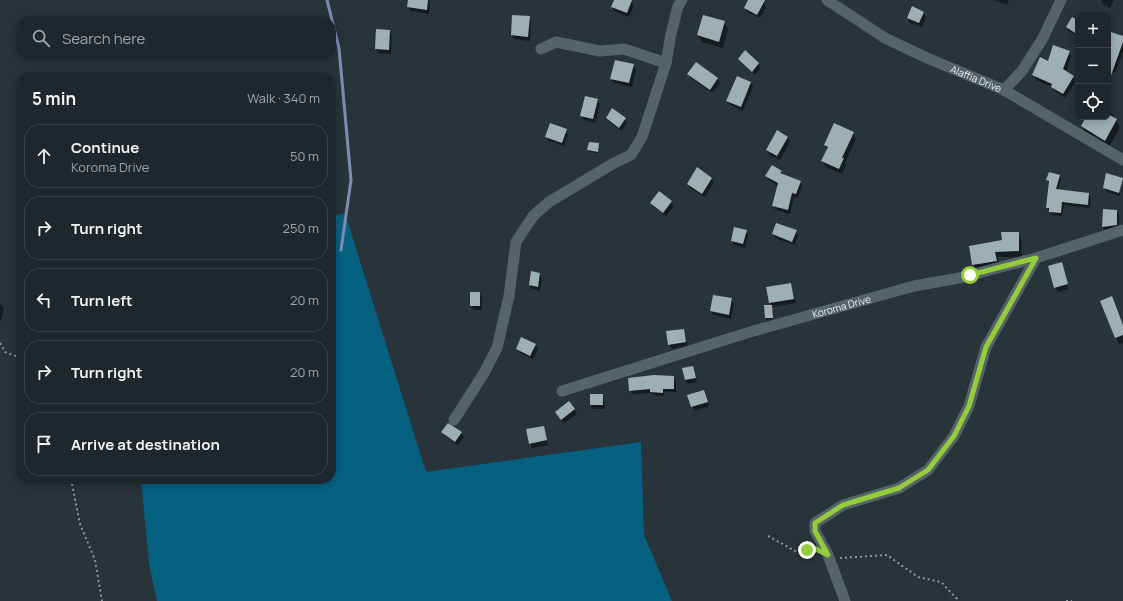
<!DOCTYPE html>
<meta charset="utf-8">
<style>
body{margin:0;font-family:Manrope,sans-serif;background:#2b3338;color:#f1f3f6}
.controls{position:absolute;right:12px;top:12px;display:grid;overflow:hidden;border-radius:8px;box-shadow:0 2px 10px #0003}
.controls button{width:36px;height:36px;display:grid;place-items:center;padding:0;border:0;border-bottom:1px solid #3c4448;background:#1e272c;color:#f1f3f6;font:20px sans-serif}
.stop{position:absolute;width:12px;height:12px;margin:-9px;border:3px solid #95cc3b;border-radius:50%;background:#fff}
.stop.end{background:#95cc3b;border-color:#fff;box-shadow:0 1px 4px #0008}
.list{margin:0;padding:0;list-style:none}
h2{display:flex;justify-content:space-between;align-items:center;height:52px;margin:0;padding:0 16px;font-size:17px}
h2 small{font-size:13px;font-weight:400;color:#a1a5a9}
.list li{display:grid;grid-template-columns:26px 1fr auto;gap:12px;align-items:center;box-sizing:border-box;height:64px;margin:0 8px 8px;padding:0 8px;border:1px solid #3c4448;border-radius:16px}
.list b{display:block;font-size:15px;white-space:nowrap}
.list p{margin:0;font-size:13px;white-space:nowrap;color:#a1a5a9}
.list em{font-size:13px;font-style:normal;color:#a1a5a9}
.icon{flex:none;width:22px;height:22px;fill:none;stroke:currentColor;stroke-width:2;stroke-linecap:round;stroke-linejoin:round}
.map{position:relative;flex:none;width:1123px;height:601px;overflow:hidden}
.search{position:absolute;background:#1e272c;box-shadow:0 2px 10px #0003;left:16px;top:16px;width:320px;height:44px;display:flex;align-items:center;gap:10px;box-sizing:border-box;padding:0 14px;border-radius:16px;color:#a1a5a9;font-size:15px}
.panel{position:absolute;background:#1e272c;box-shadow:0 2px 10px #0003;left:16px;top:72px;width:320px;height:412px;border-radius:16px}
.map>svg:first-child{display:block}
.green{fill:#06607f}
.shadow{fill:#0007}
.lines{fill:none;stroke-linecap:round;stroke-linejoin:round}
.stream{stroke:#7c8cb4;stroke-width:3}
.building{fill:#9eafb2}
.path{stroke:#909a9e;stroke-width:2;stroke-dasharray:2 3;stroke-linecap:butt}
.minor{stroke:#56636a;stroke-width:11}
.tertiary{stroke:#56636a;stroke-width:11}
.route{stroke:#95cc3b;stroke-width:5}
.labels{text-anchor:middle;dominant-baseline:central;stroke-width:4;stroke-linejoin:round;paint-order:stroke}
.street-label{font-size:10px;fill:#e6eef2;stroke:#1e2a30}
</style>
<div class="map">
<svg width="1123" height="601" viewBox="0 0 1123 601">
<rect width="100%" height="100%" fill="#28343a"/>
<!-- green -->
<path class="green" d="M345,213L426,472L641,442L644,535L672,601H157L149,564L141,479H331V217Z"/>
<!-- shadow -->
<path class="shadow" d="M409,0H429L430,3L429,14L411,11L408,7Z
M615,0L631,1L634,6L629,17L614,11L612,7Z
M749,0H759L763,2L766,7L760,18L747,12L745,8Z
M994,0H1009L1007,5Z
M1101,0H1114L1110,8L1103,4Z
M923,12L926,17L922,27L910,23L908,18Z
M513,16L529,17L531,21L530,41L514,39L512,35Z
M724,22L728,29L723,48L702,42L698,35Z
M1078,22V37L1069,31L1067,27Z
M390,31L392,35L391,54L378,53L376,48Z
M1108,31L1123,37V52L1115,73L1108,71V57L1110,51L1108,50Z
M746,52L761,68L755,75L739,59Z
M1069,52L1071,56L1066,72L1073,77L1076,81L1065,98L1055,91L1052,87L1036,80L1033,75L1049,62Z
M633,65L636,70L632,87L614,83L611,79Z
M689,74L717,78L720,83L712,93L691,78Z
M751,83L753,87L743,111L730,105L727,101Z
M597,100L600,104L595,123L584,120L581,116Z
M1108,111L1113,114L1120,127L1109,147L1086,133L1082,126L1088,117H1108Z
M607,118L625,119L627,123L622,131L609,122Z
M566,130L568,135L564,146L549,141L546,136Z
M853,133L856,139L845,163L846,165L842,174L826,167L822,161L827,150L825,145Z
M787,137L790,142L780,160L770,155L767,150Z
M598,144V153L590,152L588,150Z
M781,172L783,175L800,181L802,186L798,198L794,196L790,214L776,210L773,206L778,186L769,180L766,176Z
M1059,176L1061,179L1058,190L1089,194L1091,198L1090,208L1064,205L1062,216L1052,215L1047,208L1049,184L1047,180Z
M711,178L714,182L705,197L690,188L688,184Z
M1120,182V196L1107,192L1104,188Z
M671,202L674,206L666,216L654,207L652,203Z
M1117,211L1119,215V229L1106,231L1103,227Z
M746,231L748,235L745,248L734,245L732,240Z
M796,231L798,235L795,245L775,238L773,234Z
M1018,233L1021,238L1022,257H998L999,267L976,271L973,265L970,246L1003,241Z
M1061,263L1068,289L1058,292L1055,287Z
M540,274L542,278L540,291L532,289L530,285Z
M791,284L796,303L772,307L773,319L767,320L766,318L772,306L770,303Z
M480,293L482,298V310H474L471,306Z
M1112,298L1123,324V343L1119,344L1116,338Z
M731,299L734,304L731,319L713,315L711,311Z
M0,304L4,308L1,321H0Z
M683,330L688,346L672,349L669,344Z
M535,345L538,349L533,359L520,353L517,349Z
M693,367L697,382L688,384L685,380Z
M673,377L676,381V392H664V396L653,395L652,393L632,394L630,390Z
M602,395L604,399L605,409H593L591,405Z
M706,395L709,406L695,411L688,396Z
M574,409L577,414L564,423L559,417Z
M543,427L548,445L532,448L530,443Z
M443,432L461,433L464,437L458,445L445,436Z"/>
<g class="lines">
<!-- stream -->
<path class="stream" d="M327,0L339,48L351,180L341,250"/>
</g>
<!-- building -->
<path class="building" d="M408,0H428L427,10L407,7Z
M614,0H632L627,13L611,7Z
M748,0H765L757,15L744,8Z
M912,6L924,12L919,23L907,18Z
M512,15L530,16L528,37L511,35Z
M703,15L725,21L719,42L697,35Z
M1072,17L1078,20V35L1066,27Z
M376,29L390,30L389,50L375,49Z
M1108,31L1123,36V42L1109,81Z
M1053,45L1070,51L1063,69L1074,76L1063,94L1051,87L1052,84L1032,75L1040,57L1048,61Z
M745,50L759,63L752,72L738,59Z
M615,60L634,64L629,83L610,79Z
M696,62L718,78L710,90L687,74Z
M737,76L751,82L741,107L726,101Z
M585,96L598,99L593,119L580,116Z
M612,108L626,118L619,128L606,118Z
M1108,114L1117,119L1105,141L1081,126L1086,117H1108Z
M550,123L567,129L562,143L545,137Z
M834,123L854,132L842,158H844L839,169L821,161L828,147L824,145Z
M777,130L788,137L777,156L766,150Z
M589,142L599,143L598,152L587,150Z
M772,165L782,171L780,173L801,181L796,194L792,193L788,210L772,206L778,183L765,176Z
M697,167L712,178L702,194L687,184Z
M1049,172L1060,175L1056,189L1089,193L1088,205L1062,202L1061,213L1049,212V208H1046L1049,181L1046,180Z
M1106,173L1123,178L1119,193L1103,188Z
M659,191L672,201L663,213L650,203Z
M1103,209L1117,210V225L1102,227Z
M776,223L797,230L792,242L772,234Z
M734,227L747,230L743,244L731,241Z
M1001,232H1019V251L995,252L997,261L972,265L969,246L1002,240Z
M1062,262L1068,284L1054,288L1048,266Z
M531,271L540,273L538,287L529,285Z
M791,283L794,299L769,303L766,287Z
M470,292H480V306H470Z
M713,295L732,298L729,315L710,311Z
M1112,296L1123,325V335L1115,338L1100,301Z
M764,305H772L773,318H765Z
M684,329L686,342L668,345L666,331Z
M521,337L536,344L530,356L516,349Z
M693,366L696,378L685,380L682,368Z
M654,375L674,376V389H663V393L650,392V389L629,391L628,378Z
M704,390L708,402L691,407L687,395Z
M590,394H603V405H590Z
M569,401L575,409L561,420L555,412Z
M448,423L462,432L455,442L441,432Z
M544,426L547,440L529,444L526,429Z"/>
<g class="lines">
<!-- path -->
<path class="path" d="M0,343L5,352L21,358
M71,479L80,524L95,560L102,601
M768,536L797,552L814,549
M840,558L887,555L918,577L941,582L959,601
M1066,601H1072"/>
<!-- minor -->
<g class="minor">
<path d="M541,49L556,42L600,51L624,49L666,63"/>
<path d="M1004,90L1022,71L1043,38L1061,0"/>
<path id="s1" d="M562,391L750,332L914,286L959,278L1036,258L1123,230"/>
<path d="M454,420L484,373L497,348L509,296L516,242L533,216L549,202L614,163L631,155L642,137L666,63L671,34L678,6L682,0"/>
<path d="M845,601L828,555L815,531V523L843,505L899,488L928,470L954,436L969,406L986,347L1036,258"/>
</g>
<!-- tertiary -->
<path class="tertiary" id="s2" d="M827,0L885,38L927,58L1004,90L1123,160"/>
</g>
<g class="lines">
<!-- route -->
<path class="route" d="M807,550L816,549L828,555L815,531V523L843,505L899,488L928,470L954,436L969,406L986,347L1036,258L970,275"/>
</g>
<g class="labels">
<!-- street labels -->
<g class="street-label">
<text stroke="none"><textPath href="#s2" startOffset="169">Alaffia Drive</textPath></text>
<text stroke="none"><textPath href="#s1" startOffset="292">Koroma Drive</textPath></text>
</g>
</g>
</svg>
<div class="controls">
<button>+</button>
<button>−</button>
<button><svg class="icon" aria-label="locate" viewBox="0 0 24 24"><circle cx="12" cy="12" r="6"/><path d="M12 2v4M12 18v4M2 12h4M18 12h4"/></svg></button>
</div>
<div class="stop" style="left:970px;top:275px"></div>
<div class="stop end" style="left:807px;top:550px"></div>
<div class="search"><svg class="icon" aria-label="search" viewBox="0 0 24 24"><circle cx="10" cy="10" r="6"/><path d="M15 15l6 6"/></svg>Search here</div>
<section class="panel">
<h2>5 min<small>Walk · 340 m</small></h2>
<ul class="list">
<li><svg class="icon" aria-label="ahead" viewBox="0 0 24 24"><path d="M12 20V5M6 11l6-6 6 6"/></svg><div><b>Continue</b><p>Koroma Drive</p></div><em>50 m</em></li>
<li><svg class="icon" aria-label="right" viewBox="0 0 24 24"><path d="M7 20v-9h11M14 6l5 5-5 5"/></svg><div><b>Turn right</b></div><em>250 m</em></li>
<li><svg class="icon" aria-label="left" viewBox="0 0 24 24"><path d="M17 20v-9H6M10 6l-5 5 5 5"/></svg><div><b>Turn left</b></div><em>20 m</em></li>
<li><svg class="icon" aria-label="right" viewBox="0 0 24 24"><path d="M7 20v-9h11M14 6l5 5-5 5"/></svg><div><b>Turn right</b></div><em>20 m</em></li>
<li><svg class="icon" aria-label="arrive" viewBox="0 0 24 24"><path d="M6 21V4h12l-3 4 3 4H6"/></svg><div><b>Arrive at destination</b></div></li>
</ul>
</section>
</div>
